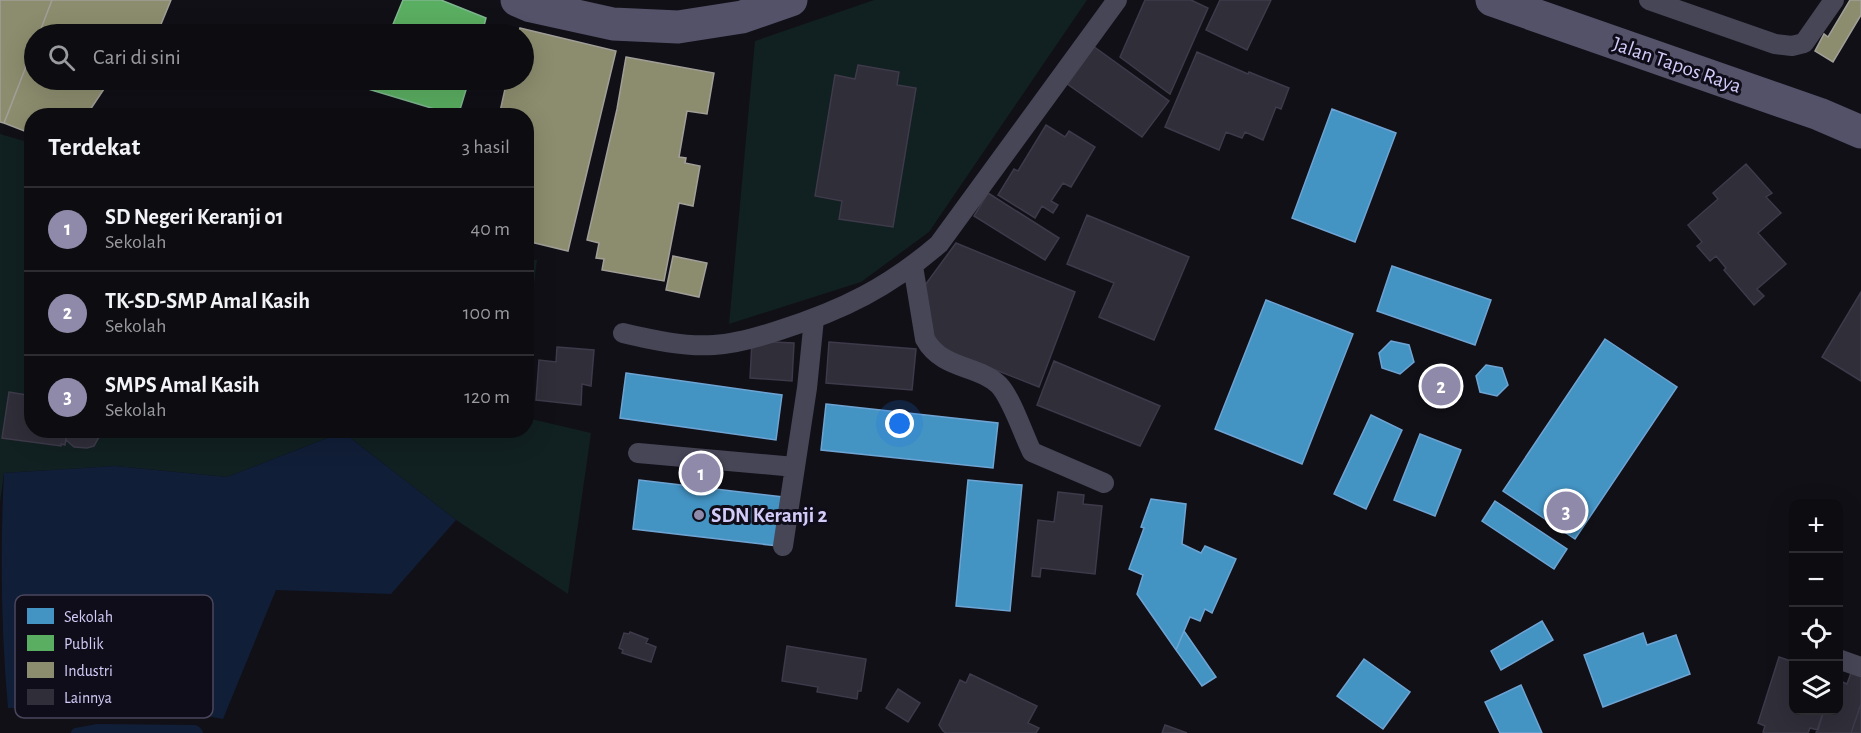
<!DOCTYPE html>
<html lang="id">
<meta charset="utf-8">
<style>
body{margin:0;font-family:"Alegreya Sans",sans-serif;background:#16151a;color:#f1f3f6}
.controls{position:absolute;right:18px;bottom:18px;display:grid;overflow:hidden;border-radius:12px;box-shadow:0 6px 24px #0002}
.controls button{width:54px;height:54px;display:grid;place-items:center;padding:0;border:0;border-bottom:2px solid #2d2c31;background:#0d0c11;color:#f1f3f6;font:30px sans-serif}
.you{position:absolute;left:900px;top:424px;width:21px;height:21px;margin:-15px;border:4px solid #fff;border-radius:50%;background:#1a73e8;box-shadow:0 0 0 9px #1a73e833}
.badge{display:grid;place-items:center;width:39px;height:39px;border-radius:50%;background:#8f8aaa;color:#fff;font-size:20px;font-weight:700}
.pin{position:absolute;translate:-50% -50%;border:3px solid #fff;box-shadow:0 2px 6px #0006}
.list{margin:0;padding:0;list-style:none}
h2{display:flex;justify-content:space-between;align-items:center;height:78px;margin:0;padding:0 24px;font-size:26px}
h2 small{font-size:20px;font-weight:400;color:#9a9b9f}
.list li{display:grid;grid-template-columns:39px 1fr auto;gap:18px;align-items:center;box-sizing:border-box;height:84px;padding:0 24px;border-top:2px solid #2d2c31}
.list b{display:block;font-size:22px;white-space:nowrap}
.list p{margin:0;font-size:20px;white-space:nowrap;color:#9a9b9f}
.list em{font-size:20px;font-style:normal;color:#9a9b9f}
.icon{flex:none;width:33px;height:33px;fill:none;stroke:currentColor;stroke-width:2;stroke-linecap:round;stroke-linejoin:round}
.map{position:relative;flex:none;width:1861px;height:733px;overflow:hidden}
.search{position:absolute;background:#0d0c11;box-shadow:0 6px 24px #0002;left:24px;top:24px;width:510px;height:66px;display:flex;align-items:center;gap:15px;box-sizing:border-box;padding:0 21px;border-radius:33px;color:#9a9b9f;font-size:22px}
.panel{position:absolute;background:#0d0c11;box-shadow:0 6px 24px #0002;left:24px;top:108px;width:510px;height:330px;border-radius:24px}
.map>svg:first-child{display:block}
.green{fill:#112021;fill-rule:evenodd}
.water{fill:#111e37}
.schools{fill:#4393c3;stroke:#6ea4d3;stroke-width:1.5}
.public{fill:#5aae61;stroke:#7eb78f;stroke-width:1.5}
.industry{fill:#8c8c6e;stroke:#a19f98;stroke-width:1.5}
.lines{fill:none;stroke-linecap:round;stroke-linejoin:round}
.stream{stroke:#111e37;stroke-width:10}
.building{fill:#2f2e39;stroke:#3e3a4a;stroke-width:1.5}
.lane{stroke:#474657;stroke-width:20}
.secondary{stroke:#545269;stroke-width:33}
.poi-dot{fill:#8f8aaa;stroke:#100d1a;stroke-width:2}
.labels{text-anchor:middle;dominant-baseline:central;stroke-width:6;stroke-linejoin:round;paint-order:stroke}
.street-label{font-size:21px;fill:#d3ccf9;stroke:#100d1a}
.poi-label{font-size:21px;font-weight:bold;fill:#d3ccf9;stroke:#100d1a;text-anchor:start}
.key{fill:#100d1a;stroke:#4a465d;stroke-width:1.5}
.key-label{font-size:16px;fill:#d3ccf9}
</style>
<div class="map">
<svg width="1861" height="733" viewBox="0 0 1861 733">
<rect width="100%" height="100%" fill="#111017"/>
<!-- green -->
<path class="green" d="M874,0H1087L929,232L861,282L729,324L755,41ZM858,65L899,72L897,85L916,89L892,227L840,219L842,201L816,196L835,75L855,79Z
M0,134L31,143L32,430H526L527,418L591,433L568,594L456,520L343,432L227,477L115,466L4,473L0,503Z
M527,259L537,260L527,341L526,259Z"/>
<!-- water -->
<path class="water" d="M343,432L456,520L391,594L276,590L223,719L170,709L8,708C1,630 0,550 4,473L115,466L227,477Z"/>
<!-- schools -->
<path class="schools" d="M1332,109L1396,133L1355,242L1292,218Z
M1392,266L1491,300L1475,345L1377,311Z
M1266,300L1353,334L1302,464L1215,429Z
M1605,339L1677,387L1575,539L1503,491Z
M1391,341L1409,345L1414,362L1400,374L1382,368L1379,353Z
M1486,365L1502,368L1508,385L1497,396L1480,392L1476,376Z
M626,373L782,395L776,440L620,418Z
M826,404L998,423L993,468L821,450Z
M1371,415L1402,430L1366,509L1334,494Z
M1420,434L1461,450L1435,516L1394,500Z
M639,480L783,497L778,546L633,529Z
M968,480L1022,485L1010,611L956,606Z
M1151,499L1186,504L1182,544L1201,553L1205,546L1236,559L1212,613L1205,609L1200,621L1190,617L1176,650L1137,594L1143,575L1129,569L1144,528L1141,527Z
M1495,501L1567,549L1554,569L1482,521Z
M1542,621L1553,640L1501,670L1491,651Z
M1184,631L1216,677L1202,686L1176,650Z
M1643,633L1647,645L1676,635L1690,674L1603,707L1584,655Z
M1364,659L1410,692L1383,729L1337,696Z
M1521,685L1542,733H1500L1485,702Z"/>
<!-- public -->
<path class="public" d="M403,0H441L486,18L482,34H389Z
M371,80H469L458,116L368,89Z"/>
<!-- industry -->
<path class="industry" d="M0,0H52L39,34H34V46L4,123L0,122Z
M52,0H171L157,34H39Z
M1850,0H1861V15L1833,62L1815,51L1824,34L1828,37Z
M520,28L616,51L568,251L526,241V116H499L507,80H524V34H518Z
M34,46V80H110L86,116H32V134L4,123Z
M626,57L714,73L707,114L687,111L679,157L686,158L685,163L700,166L693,206L679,203L664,281L602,270L604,259L596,258L599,243L587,240L617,109Z
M673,256L707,263L699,297L666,290Z"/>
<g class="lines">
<!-- stream -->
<path class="stream" d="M76,733L98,729L195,730L198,733"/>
</g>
<!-- building -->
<path class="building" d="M1145,0H1191L1208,8L1170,94L1120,57Z
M1220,0H1271L1247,50L1206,30Z
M1093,46L1169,101L1142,137L1066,83Z
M1197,52L1248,74L1249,72L1289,88L1281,109L1276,107L1263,140L1245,132L1242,138L1226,132L1219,150L1165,127Z
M858,65L899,72L897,85L916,88L893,227L839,219L842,201L815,196L835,75L855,79Z
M1046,125L1065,137L1069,131L1095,147L1071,187L1063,183L1051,201L1058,205L1053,213L1042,206L1035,218L998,195L1014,169L1018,171Z
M1746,164L1772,193L1766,197L1781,213L1758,233L1786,264L1757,289L1764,296L1754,305L1724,270L1726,268L1716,256L1710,261L1697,246L1702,242L1688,225L1718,199L1713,193Z
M988,193L1059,238L1045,260L974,216Z
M1087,215L1189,257L1154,340L1099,317L1114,283L1067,264Z
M956,243L1075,292L1039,387L934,346L923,288Z
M1861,292V381L1822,357Z
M752,341L794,343L792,381L750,378Z
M829,342L916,349L912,390L826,383Z
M557,347L594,350L591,386L582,384L581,405L536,400L539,360L556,362Z
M1054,361L1160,406L1140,446L1037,405Z
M9,392L32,396V430H67L65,445L61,444V446L2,438Z
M67,430H100V435L94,446L87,448L74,447L66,440Z
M1058,492L1084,495L1083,504L1102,506L1095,574L1041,568L1040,577L1032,576L1038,520L1054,522Z
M630,632L648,639L646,643L656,647L651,662L622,653L623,650L619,648L624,633L629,634Z
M787,646L866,659L861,691H858L857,699L817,692L818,687L782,681Z
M1779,657L1794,662V710H1824L1818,730L1810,728L1808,733H1765L1763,732L1765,726L1758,723Z
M1852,670L1861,673V704L1851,733H1816L1824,710H1838V680L1847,684Z
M970,674L1037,706L1028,723L1039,728L1036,733H946L943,731L939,725L960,680L966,683Z
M898,689L920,703L908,722L886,708Z
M1861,704V733H1851Z
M1165,725L1187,733H1162Z"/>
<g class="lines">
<!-- lane -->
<path class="lane" d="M1649,0L1775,44L1792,46L1804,43L1834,0
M913,266L925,339C942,370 979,365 999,385C1012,399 1023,434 1032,452L1104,483
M623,333C653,340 683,347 714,345C736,344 759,337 780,330C843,310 889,287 939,244L1117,0
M638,453L795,467
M783,546L807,388L814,319
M1838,659L1861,667"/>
<!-- secondary -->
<path class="secondary" d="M517,0L531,6L613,24L678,27L742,17L791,0
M1492,0L1819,114L1861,132"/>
</g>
<!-- markers -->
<circle class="poi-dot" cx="699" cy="515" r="6"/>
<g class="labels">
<!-- street labels -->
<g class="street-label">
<text transform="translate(1677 65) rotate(19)">Jalan Tapos Raya</text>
</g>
<!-- poi labels -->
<g class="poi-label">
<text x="711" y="515">SDN Keranji 2</text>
</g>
</g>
<!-- legend -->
<rect x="15" y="595" width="198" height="123" rx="9" class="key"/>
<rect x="27" y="608" width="27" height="16" fill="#4393c3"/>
<rect x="27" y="635" width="27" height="16" fill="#5aae61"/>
<rect x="27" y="662" width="27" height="16" fill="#8c8c6e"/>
<rect x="27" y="689" width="27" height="16" fill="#2f2e39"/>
<g class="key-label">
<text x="64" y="622">Sekolah</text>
<text x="64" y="649">Publik</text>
<text x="64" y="676">Industri</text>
<text x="64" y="703">Lainnya</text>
</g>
</svg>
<div class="controls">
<button>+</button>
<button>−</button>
<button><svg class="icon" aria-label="locate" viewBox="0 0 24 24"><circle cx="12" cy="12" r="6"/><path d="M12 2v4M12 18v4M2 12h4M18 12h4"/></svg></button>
<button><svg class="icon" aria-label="layers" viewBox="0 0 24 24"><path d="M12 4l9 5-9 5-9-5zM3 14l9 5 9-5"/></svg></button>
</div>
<div class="you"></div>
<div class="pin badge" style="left:701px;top:473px">1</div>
<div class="pin badge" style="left:1441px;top:386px">2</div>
<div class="pin badge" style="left:1566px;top:511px">3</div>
<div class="search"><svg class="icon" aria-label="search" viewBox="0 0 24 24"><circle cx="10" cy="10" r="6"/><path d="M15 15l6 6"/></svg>Cari di sini</div>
<section class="panel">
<h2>Terdekat<small>3 hasil</small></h2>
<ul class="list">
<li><span class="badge">1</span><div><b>SD Negeri Keranji 01</b><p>Sekolah</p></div><em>40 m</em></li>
<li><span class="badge">2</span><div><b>TK-SD-SMP Amal Kasih</b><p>Sekolah</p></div><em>100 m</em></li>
<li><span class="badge">3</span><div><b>SMPS Amal Kasih</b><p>Sekolah</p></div><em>120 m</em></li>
</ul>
</section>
</div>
